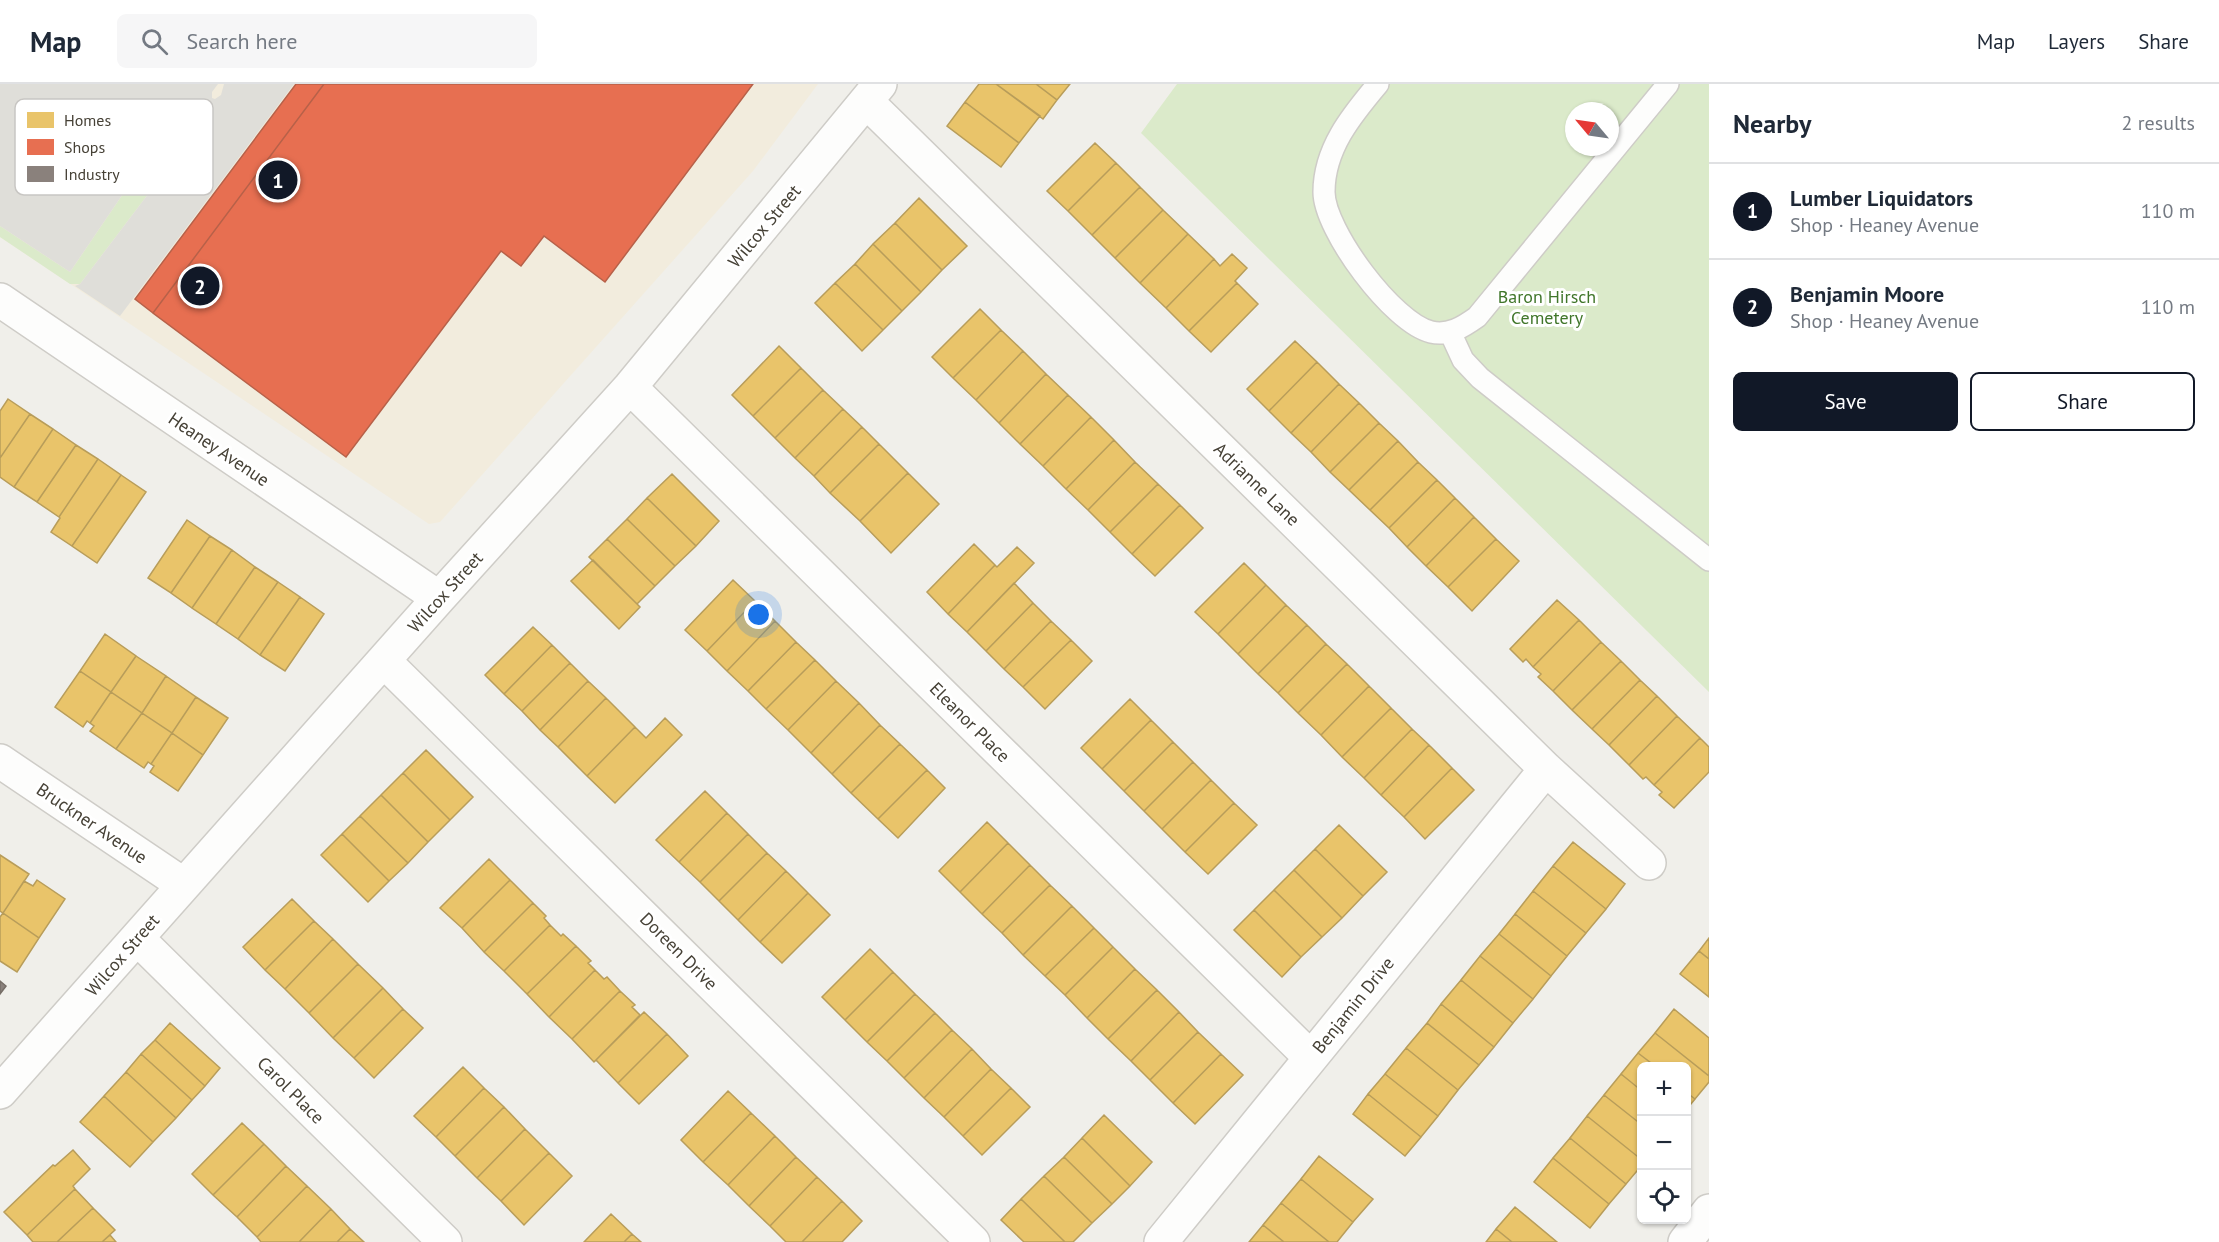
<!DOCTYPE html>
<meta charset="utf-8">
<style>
body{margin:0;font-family:"PT Sans",sans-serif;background:#f6f6f7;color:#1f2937}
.controls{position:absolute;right:18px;bottom:18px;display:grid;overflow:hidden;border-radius:9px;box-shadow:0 2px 4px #0004}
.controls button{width:54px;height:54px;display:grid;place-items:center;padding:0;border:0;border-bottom:2px solid #e0e1e3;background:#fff;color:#1f2937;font:30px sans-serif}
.compass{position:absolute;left:1565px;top:18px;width:54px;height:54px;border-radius:50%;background:#fff;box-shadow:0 2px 4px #0004;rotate:299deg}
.you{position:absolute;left:759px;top:531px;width:21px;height:21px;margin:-15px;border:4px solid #fff;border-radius:50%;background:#1a73e8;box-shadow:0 0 0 9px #1a73e833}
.badge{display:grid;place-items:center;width:39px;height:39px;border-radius:50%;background:#111827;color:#fff;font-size:20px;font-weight:700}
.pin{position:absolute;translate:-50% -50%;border:3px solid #fff;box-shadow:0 2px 6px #0006}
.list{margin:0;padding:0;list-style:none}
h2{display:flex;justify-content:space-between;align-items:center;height:78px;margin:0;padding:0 24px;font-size:26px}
h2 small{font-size:20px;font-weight:400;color:#747a83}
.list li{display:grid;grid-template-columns:39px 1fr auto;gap:18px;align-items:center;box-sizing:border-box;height:96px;padding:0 24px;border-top:2px solid #e0e1e3}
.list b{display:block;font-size:22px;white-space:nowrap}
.list p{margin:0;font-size:20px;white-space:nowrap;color:#747a83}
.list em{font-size:20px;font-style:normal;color:#747a83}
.actions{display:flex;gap:12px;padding:18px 24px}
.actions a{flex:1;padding:14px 0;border:2px solid #111827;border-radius:9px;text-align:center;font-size:21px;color:#111827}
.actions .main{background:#111827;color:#fff}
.icon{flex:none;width:33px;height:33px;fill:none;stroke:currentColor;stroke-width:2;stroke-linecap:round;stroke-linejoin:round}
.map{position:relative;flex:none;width:1709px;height:1158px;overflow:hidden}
header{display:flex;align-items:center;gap:36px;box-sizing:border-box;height:84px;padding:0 30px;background:#fff;border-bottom:2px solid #e0e1e3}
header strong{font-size:28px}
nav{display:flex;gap:33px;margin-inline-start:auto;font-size:21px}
.search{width:420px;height:54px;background:#f6f6f7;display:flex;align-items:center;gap:15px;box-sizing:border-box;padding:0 21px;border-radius:9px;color:#747a83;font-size:22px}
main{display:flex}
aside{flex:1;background:#fff}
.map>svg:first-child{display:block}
.commercial{fill:#f2ecdd}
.green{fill:#dbeaca;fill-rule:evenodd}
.parking{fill:#dfded9}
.homes{fill:#e9c46a;stroke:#b89d5a;stroke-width:1.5}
.shops{fill:#e76f51;stroke:#b76149;stroke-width:1.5}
.industry{fill:#8a817c;stroke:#766e67;stroke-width:1.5}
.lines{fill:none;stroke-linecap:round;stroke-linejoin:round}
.service-casing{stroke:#ceccc7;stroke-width:24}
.minor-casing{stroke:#ceccc7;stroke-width:36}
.service{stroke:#fdfdfc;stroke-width:21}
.minor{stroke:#fdfdfc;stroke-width:33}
.labels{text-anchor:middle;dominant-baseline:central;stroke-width:6;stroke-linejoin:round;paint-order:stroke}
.street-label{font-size:18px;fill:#464136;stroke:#fff}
.park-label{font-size:18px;fill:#40762a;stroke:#fff}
.key{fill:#fff;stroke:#c8c6c3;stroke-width:1.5}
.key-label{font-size:16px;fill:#464136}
</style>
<header>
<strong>Map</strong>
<div class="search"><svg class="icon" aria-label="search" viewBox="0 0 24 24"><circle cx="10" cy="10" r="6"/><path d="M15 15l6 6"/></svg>Search here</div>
<nav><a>Map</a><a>Layers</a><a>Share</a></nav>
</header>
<main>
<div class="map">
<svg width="1709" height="1158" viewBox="0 0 1709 1158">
<rect width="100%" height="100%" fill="#f0efea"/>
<!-- commercial -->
<path class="commercial" d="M0,0H818L753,87L440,438L429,440L0,153Z"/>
<!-- green -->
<path class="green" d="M1177,0H1709V608L1141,49ZM1574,27H1610V63H1574Z
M145,23C164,28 190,41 183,64L80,200H70L0,153V142L70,188L167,45L143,28Z"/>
<!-- parking -->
<path class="parking" d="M0,0H218L212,8V14L215,15L221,11L224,0H294L120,232L75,202L80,200L183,64L185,54L181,45L173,35L163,30L150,24H143V28L167,45L70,188L0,142Z"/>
<!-- homes -->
<path class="homes" d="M979,0H996L1040,32L1019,59L965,18Z
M996,0H1036L1057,16L1043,35Z
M1036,0H1070L1057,16Z
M965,18L1019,59L1001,83L947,42Z
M1095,59L1116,79L1068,127L1047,107Z
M1116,79L1140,103L1092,151L1068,127Z
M1140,103L1163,126L1115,174L1092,151Z
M919,114L967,162L942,186L895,139Z
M1163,126L1188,150L1140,199L1115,174Z
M895,139L942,186L921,208L873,160Z
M1188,150L1214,175L1166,224L1140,199Z
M873,160L921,208L902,227L855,180Z
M1232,170L1247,184L1235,197L1237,199L1189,247L1166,224L1214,175L1220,182Z
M855,180L902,227L883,246L835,199Z
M835,199L883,246L862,267L815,219Z
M1237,199L1258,220L1211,268L1189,247Z
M980,225L1001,246L953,294L932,273Z
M1001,246L1023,267L976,316L953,294Z
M1295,257L1317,278L1269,327L1247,305Z
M779,262L801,284L753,332L732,311Z
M1023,267L1046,290L999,339L976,316Z
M1317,278L1339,300L1291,349L1269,327Z
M801,284L823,306L775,354L753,332Z
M1046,290L1068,311L1020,360L999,339Z
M1339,300L1359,319L1311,368L1291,349Z
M823,306L843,325L795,374L775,354Z
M1068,311L1091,333L1043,382L1020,360Z
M8,315L30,330L0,374V327Z
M1359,319L1379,339L1330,388L1311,368Z
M843,325L862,343L814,392L795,374Z
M30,330L53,345L14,403L0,393V374Z
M1091,333L1114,356L1066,405L1043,382Z
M1379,339L1398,357L1349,406L1330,388Z
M862,343L879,360L830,409L814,392Z
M53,345L76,361L37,418L14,403Z
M1114,356L1135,378L1088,426L1066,405Z
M1398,357L1418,378L1370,426L1349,406Z
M879,360L908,389L860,437L830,409Z
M76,361L98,375L59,433L37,418Z
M98,375L121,391L72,462L51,448L60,434L59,433Z
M1135,378L1158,400L1110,448L1088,426Z
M1418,378L1437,396L1389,444L1370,426Z
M908,389L939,420L891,469L860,437Z
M672,390L719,437L696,462L647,414Z
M121,391L146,408L97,479L72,462Z
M1437,396L1455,414L1407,463L1389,444Z
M1158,400L1180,421L1132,470L1110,448Z
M647,414L696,462L675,482L627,435Z
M1455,414L1474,433L1426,482L1407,463Z
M1180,421L1203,444L1155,492L1132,470Z
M1474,433L1496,455L1448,503L1426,482Z
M627,435L675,482L655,502L607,455Z
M187,436L210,452L171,509L148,494Z
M210,452L232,466L192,524L171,509Z
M607,455L655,502L637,520L589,473Z
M1496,455L1519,477L1472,527L1448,503Z
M974,460L995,481L948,530L927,508Z
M1017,463L1034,479L967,548L948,530L995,481L997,483Z
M232,466L255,483L216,540L192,524Z
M593,476L640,523L619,545L571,497Z
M1244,479L1266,501L1218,550L1195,528Z
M255,483L278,498L238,555L216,540Z
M733,496L755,517L707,567L685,546Z
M278,498L300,513L260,571L238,555Z
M1014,499L1033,519L986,567L967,548Z
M1266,501L1286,521L1238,570L1218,550Z
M300,513L324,530L285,587L260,571Z
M1557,516L1579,536L1533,583L1526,575L1523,578L1510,565Z
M755,517L775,537L727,587L707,567Z
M1033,519L1051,537L1004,585L986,567Z
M1286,521L1307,541L1258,590L1238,570Z
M1579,536L1601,558L1553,607L1538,593L1541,590L1533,583Z
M775,537L796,558L748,607L727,587Z
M1051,537L1071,556L1023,603L1004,585Z
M1307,541L1326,560L1278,609L1258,590Z
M533,543L552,561L504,610L485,591Z
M105,550L136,572L111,608L80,587Z
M1071,556L1092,577L1045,625L1023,603Z
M796,558L815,576L766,625L748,607Z
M1601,558L1621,577L1572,626L1553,607Z
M1326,560L1347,580L1298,629L1278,609Z
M552,561L570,579L522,627L504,610Z
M136,572L166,592L142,629L111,608Z
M815,576L836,597L788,646L766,625Z
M1621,577L1640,596L1592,645L1572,626Z
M570,579L588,597L540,646L522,627Z
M1347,580L1369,602L1321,651L1298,629Z
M80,587L111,608L90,639L87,637L83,643L55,623Z
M166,592L196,613L172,649L142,629Z
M1640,596L1657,612L1609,661L1592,645Z
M588,597L606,614L558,663L540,646Z
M836,597L859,619L811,669L788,646Z
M1369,602L1391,624L1342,673L1321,651Z
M111,608L142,629L116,665L90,647L94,642L90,639Z
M1657,612L1677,632L1629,681L1609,661Z
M196,613L228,634L203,671L172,649Z
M606,614L635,643L587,692L558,663Z
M1130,615L1151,636L1102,685L1081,664Z
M859,619L880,641L832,690L811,669Z
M1391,624L1412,645L1364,694L1342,673Z
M142,629L172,649L151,680L148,678L144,684L116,665Z
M1677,632L1700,654L1654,701L1646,693L1643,695L1629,681Z
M665,634L682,651L615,719L587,692L635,643L646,654Z
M1151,636L1173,658L1124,707L1102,685Z
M880,641L900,660L851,709L832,690Z
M1412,645L1429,661L1381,711L1364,694Z
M172,649L203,671L178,707L150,688L154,682L151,680Z
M1700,654L1709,663V688L1674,724L1659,711L1662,708L1654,701Z
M1173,658L1193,678L1144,727L1124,707Z
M900,660L927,686L878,735L851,709Z
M1429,661L1452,684L1404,733L1381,711Z
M426,666L473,713L450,736L403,689Z
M1193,678L1211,696L1162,745L1144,727Z
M1452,684L1474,706L1425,755L1404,733Z
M927,686L945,704L898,754L878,735Z
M403,689L450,736L428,758L381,711Z
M1211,696L1234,719L1185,768L1162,745Z
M705,707L727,729L679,778L656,756Z
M381,711L428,758L408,779L360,732Z
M1234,719L1257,741L1208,790L1185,768Z
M727,729L748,750L700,798L679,778Z
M360,732L408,779L389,797L342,750Z
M987,738L1008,759L960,808L939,787Z
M1339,741L1387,788L1363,812L1315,765Z
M342,750L389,797L368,818L321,771Z
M748,750L767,769L719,817L700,798Z
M1573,758L1625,800L1606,825L1553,782Z
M1008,759L1030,781L982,830L960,808Z
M1315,765L1363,812L1342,834L1294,786Z
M767,769L786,787L738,836L719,817Z
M0,771L29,790L3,829L0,827Z
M489,775L510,796L462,844L440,824Z
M1030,781L1050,801L1002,849L982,830Z
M1553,782L1606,825L1586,849L1533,807Z
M1294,786L1342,834L1322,853L1274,806Z
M786,787L808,809L760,858L738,836Z
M37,796L65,815L39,854L3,829L24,797L33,802Z
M510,796L533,819L484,868L462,844Z
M1050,801L1072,822L1023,871L1002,849Z
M1274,806L1322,853L1301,873L1254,826Z
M1533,807L1586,849L1567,872L1515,830Z
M808,809L830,831L782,879L760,858Z
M292,815L314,837L265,886L243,863Z
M533,819L546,832L544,834L550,841L504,887L484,868Z
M1072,822L1094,844L1045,892L1023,871Z
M1254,826L1301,873L1282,893L1234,846Z
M3,829L39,854L17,888L0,877V833Z
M1515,830L1567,872L1551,892L1499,850Z
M314,837L333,855L285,905L265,886Z
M550,841L561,852L563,850L576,862L527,910L504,887Z
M1094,844L1113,863L1065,911L1045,892Z
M1499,850L1551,892L1533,915L1480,872Z
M1709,854V875L1699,867Z
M333,855L358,880L309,929L285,905Z
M576,862L591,877L588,879L595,886L549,933L527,910Z
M1113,863L1135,885L1087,934L1065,911Z
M870,865L893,888L845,936L822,913Z
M1699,867L1709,875V913L1680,890Z
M1480,872L1533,915L1513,939L1461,896Z
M358,880L383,904L333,954L309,929Z
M1135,885L1157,906L1108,955L1087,934Z
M595,886L604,895L607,893L620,907L572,955L549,933Z
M893,888L915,910L867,958L845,936Z
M1461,896L1513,939L1494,963L1441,920Z
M383,904L403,925L354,974L333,954Z
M1157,906L1179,928L1131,977L1108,955Z
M620,907L635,921L632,923L640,931L594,978L572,955Z
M915,910L935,929L887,977L867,958Z
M1441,920L1494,963L1479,981L1427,939Z
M403,925L423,944L374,994L354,974Z
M1674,925L1709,954V992L1655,949Z
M644,928L667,950L618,999L596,976Z
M1179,928L1198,948L1150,996L1131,977Z
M935,929L952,946L904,994L887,977Z
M170,939L220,984L205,1002L155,956Z
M1427,939L1479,981L1458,1006L1406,964Z
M952,946L972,965L924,1014L904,994Z
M1198,948L1221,970L1173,1019L1150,996Z
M1655,949L1709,992V998L1695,1015L1686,1008V982H1655L1638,969Z
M667,950L688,972L639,1020L618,999Z
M155,956L205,1002L192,1016L141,970Z
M1406,964L1458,1006L1438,1032L1385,990Z
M972,965L991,985L944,1033L924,1014Z
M1638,969L1655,982H1642V1007L1621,990Z
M141,970L192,1016L176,1034L126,988Z
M1221,970L1243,991L1195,1040L1173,1019Z
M463,983L484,1004L436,1053L414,1032Z
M991,985L1011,1004L963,1052L944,1033Z
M126,988L176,1034L153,1058L104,1012Z
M1385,990L1438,1032L1421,1053L1368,1010Z
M1621,990L1642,1007V1041L1604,1011Z
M484,1004L504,1023L455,1072L436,1053Z
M1011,1004L1030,1023L982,1071L963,1052Z
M728,1007L751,1029L703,1078L681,1056Z
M1686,1008L1695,1015L1686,1026Z
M1368,1010L1421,1053L1405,1072L1353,1030Z
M1604,1011L1642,1041V1076L1587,1032Z
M104,1012L153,1058L130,1083L80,1038Z
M504,1023L525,1045L477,1094L455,1072Z
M751,1029L775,1052L728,1101L703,1078Z
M1104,1031L1152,1078L1130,1102L1082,1054Z
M1587,1032L1642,1076V1081L1626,1100L1570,1054Z
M242,1039L264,1060L213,1111L192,1090Z
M525,1045L549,1069L501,1117L477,1094Z
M775,1052L796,1073L749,1122L728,1101Z
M1082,1054L1130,1102L1112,1120L1064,1073Z
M1570,1054L1626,1100L1609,1120L1553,1074Z
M264,1060L286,1082L237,1133L213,1111Z
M73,1066L90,1085L73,1102L75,1105L27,1151L4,1128L53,1081L55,1082Z
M549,1069L572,1092L524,1141L501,1117Z
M1319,1072L1373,1115L1353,1138L1301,1095Z
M796,1073L817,1093L770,1142L749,1122Z
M1064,1073L1112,1120L1092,1139L1044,1092Z
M1553,1074L1609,1120L1590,1144L1534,1098Z
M286,1082L307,1102L257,1153L237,1133Z
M1044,1092L1092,1139L1073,1158H1065L1021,1115Z
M817,1093L842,1117L802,1158H786L770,1142Z
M1301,1095L1353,1138L1337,1158H1329L1281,1119Z
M307,1102L331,1125L299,1158H261L257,1153Z
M75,1105L93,1124L57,1158H33L27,1151Z
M1021,1115L1065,1158H1024L1001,1136Z
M842,1117L862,1137L842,1158H802Z
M1281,1119L1329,1158H1284L1263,1141Z
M1515,1123L1557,1158H1512L1496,1145Z
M93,1124L115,1146L102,1158H57Z
M331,1125L350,1145L337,1158H299Z
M611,1130L632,1150L624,1158H584Z
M1263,1141L1284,1158H1249Z
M350,1145L364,1158H337Z
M1496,1145L1512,1158H1486Z
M632,1150L641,1158H624Z
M110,1151L116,1158H102Z"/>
<!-- shops -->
<path class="shops" d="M296,0H324L153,229L135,215Z
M324,0H753L605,198L544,152L521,182L501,167L346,373L153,229Z"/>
<!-- industry -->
<path class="industry" d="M0,897L6,902L0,910Z"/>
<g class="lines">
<!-- service casing -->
<g class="service-casing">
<path id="service" d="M1378,0C1351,32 1324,65 1324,108C1324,146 1393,239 1431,248C1449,252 1463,243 1477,233L1668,0
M1450,248L1463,276L1480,294L1709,476"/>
</g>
<!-- minor casing -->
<g class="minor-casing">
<path id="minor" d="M867,18L1546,685L1649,779
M0,216L439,514
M630,303L1310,973
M384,577L973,1158
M0,677L184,801
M138,855L445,1158
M0,1008L439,514L630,303L880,0
M1161,1158L1546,685
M1685,1158L1709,1127"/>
</g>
<!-- service -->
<use href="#service" class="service"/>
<!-- minor -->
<use href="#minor" class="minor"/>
</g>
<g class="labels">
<!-- street labels -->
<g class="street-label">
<text transform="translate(764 142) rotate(-50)">Wilcox Street</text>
<text transform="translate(219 365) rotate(34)">Heaney Avenue</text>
<text transform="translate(1257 400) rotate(44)">Adrianne Lane</text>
<text transform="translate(445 508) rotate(-48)">Wilcox Street</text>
<text transform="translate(970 638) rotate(45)">Eleanor Place</text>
<text transform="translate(92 739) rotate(34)">Bruckner Avenue</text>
<text transform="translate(679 867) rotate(45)">Doreen Drive</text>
<text transform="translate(122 871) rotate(-49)">Wilcox Street</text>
<text transform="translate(1353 921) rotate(-51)">Benjamin Drive</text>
<text transform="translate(291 1006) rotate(45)">Carol Place</text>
</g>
<!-- park labels -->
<g class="park-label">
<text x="1547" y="212">Baron Hirsch<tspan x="1547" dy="21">Cemetery</tspan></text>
</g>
</g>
<!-- legend -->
<rect x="15" y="15" width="198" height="96" rx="9" class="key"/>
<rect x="27" y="28" width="27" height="16" fill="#e9c46a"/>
<rect x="27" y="55" width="27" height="16" fill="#e76f51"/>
<rect x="27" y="82" width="27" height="16" fill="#8a817c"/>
<g class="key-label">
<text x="64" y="42">Homes</text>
<text x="64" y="69">Shops</text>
<text x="64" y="96">Industry</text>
</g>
</svg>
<div class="controls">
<button>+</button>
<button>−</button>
<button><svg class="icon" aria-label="locate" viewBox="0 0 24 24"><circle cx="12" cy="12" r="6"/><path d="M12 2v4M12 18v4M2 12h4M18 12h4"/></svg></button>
</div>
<svg class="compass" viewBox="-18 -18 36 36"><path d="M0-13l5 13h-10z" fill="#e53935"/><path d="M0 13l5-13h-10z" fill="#747a83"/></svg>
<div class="you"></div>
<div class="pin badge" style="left:278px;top:96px">1</div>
<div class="pin badge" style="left:200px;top:202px">2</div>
</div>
<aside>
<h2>Nearby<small>2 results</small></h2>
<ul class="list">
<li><span class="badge">1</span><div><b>Lumber Liquidators</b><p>Shop · Heaney Avenue</p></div><em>110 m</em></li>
<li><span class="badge">2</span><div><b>Benjamin Moore</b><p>Shop · Heaney Avenue</p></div><em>110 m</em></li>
</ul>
<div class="actions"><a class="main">Save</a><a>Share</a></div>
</aside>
</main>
